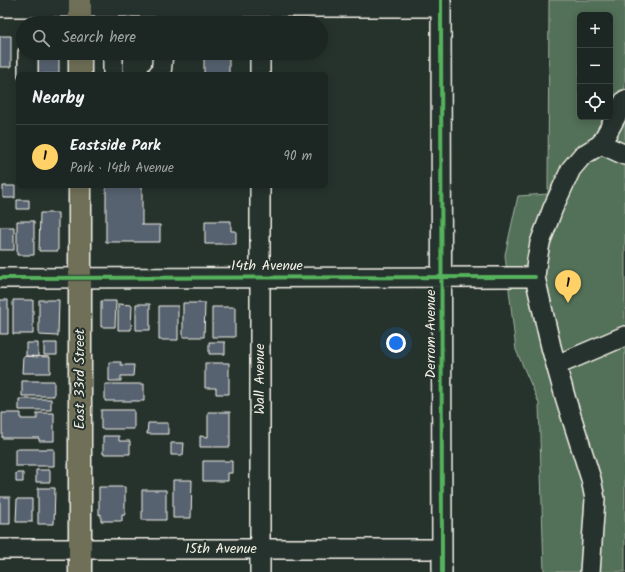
<!DOCTYPE html>
<meta charset="utf-8">
<style>
body{margin:0;font-family:Kalam,sans-serif;background:#252e2a;color:#f1f3f6}
.controls{position:absolute;right:12px;top:12px;display:grid;overflow:hidden;border-radius:6px;box-shadow:0 2px 10px #0003}
.controls button{width:36px;height:36px;display:grid;place-items:center;padding:0;border:0;border-bottom:1px solid #3a4340;background:#1c2622;color:#f1f3f6;font:20px sans-serif}
.you{position:absolute;left:396px;top:343px;width:14px;height:14px;margin:-10px;border:3px solid #fff;border-radius:50%;background:#1a73e8;box-shadow:0 0 0 6px #1a73e833}
.badge{display:grid;place-items:center;width:26px;height:26px;border-radius:50%;background:#ffd166;color:#111;font-size:13px;font-weight:700}
.pin{position:absolute;translate:-50% -33px;filter:drop-shadow(0 1px 2px #0008)}
.pin::after{content:'';position:absolute;top:21px;width:14px;height:12px;background:inherit;clip-path:polygon(0 0,100% 0,50% 100%)}
.list{margin:0;padding:0;list-style:none}
h2{display:flex;justify-content:space-between;align-items:center;height:52px;margin:0;padding:0 16px;font-size:17px}
h2 small{font-size:13px;font-weight:400;color:#a0a5a5}
.list li{display:grid;grid-template-columns:26px 1fr auto;gap:12px;align-items:center;box-sizing:border-box;height:64px;padding:0 16px;border-top:1px solid #3a4340}
.list b{display:block;font-size:15px;white-space:nowrap}
.list p{margin:0;font-size:13px;white-space:nowrap;color:#a0a5a5}
.list em{font-size:13px;font-style:normal;color:#a0a5a5}
.icon{flex:none;width:22px;height:22px;fill:none;stroke:currentColor;stroke-width:2;stroke-linecap:round;stroke-linejoin:round}
.map{position:relative;flex:none;width:625px;height:572px;overflow:hidden}
.search{position:absolute;background:#1c2622;box-shadow:0 2px 10px #0003;left:16px;top:16px;width:312px;height:44px;display:flex;align-items:center;gap:10px;box-sizing:border-box;padding:0 14px;border-radius:22px;color:#a0a5a5;font-size:15px}
.panel{position:absolute;background:#1c2622;box-shadow:0 2px 10px #0003;left:16px;top:72px;width:312px;height:116px;border-radius:6px}
.map>svg:first-child{display:block}
.green{fill:#527058;stroke:#a3b0a0;fill-rule:evenodd}
.building{fill:#576270;stroke:#f4f1e8}
.lines{fill:none;stroke-linecap:round;stroke-linejoin:round}
.minor-casing{stroke:#f4f1e8;stroke-width:22}
.major-casing{stroke:#f4f1e8;stroke-width:25}
.minor{stroke:#26332d;stroke-width:19}
.major{stroke:#706f59;stroke-width:22}
.cycleway-casing{stroke:#26332d;stroke-width:6}
.cycleway{stroke:#56b35d;stroke-width:4}
.labels{text-anchor:middle;dominant-baseline:central;stroke-width:4;stroke-linejoin:round;paint-order:stroke}
.street-label{font-size:14px;fill:#f4f1e8;stroke:#26332d}
</style>
<div class="map">
<svg width="625" height="572" viewBox="0 0 625 572">
<rect width="100%" height="100%" fill="#26332d"/>
<filter id="ink" filterUnits="userSpaceOnUse"><feTurbulence type="fractalNoise" baseFrequency=".025" numOctaves="2"/><feDisplacementMap in="SourceGraphic" scale="8" xChannelSelector="R" yChannelSelector="G"/><feConvolveMatrix kernelMatrix="1 2 1 2 8 2 1 2 1" color-interpolation-filters="sRGB"/></filter>
<g filter="url(#ink)">
<!-- green -->
<path class="green" d="M549,0H625V572H544L539,403L516,350L505,255L518,196L548,194ZM580,15H610V117H580Z"/>
<!-- building -->
<path class="building" d="M0,36H11V67H0Z
M30,53H59V74H31Z
M204,53H229V74H204Z
M3,186H15V198H3Z
M106,186H142V225H160V242H106Z
M17,200H29V209H17Z
M40,213H58V251H39Z
M17,221H34V255H17Z
M205,221H231V231H236V244H205Z
M0,227H14V250H0Z
M0,300H8V334H0Z
M13,300H33V334H13Z
M39,300H59L58,336L39,335Z
M101,301H116L115,327H101Z
M183,303H205L204,337H183Z
M118,304L132,305L131,330H118Z
M136,304H150V330H136Z
M159,306H178V340H159Z
M212,307H235V337H212Z
M209,342H225V354H209Z
M26,343H38V357L26,356Z
M44,343H57V355H44Z
M26,356L50,357V373H22L23,357Z
M109,362H121V365H134L133,376H121V381H109Z
M205,363H229V394H216V388H205Z
M22,381H54V396H22Z
M105,384H144V401H105Z
M19,399H51V410H19Z
M101,410H134V429H101Z
M208,412H230V447H200V436L208,437Z
M2,413H21V419H37V413H54V441H39V438H2Z
M148,423H168V434H147Z
M103,436H119V441H130V454H103Z
M171,443H184L183,455H171Z
M15,449H54V466H15Z
M203,461H232V473H228V481H203Z
M36,470H50V482H36Z
M16,473H23V482H16Z
M173,480H192L191,518H173Z
M99,487H125V515H122V521H101V514L99,515Z
M38,488H55L54,524H38Z
M142,490H166V520H142Z
M0,497H10V524H0Z
M17,499H32V522H16Z"/>
<g class="lines">
<!-- minor casing -->
<g class="minor-casing">
<path id="minor" d="M441,0L442,572
M0,7H441
M28,53V74
M113,53V74
M158,74H161L163,53
M260,74V53
M601,144L625,155
M260,186V572
M0,278L535,277
M557,365L625,336
M0,549H442
M590,572L595,499L591,479L566,400L551,347L535,277L537,260L540,243L553,208L571,169L582,156L601,144L625,100"/>
</g>
<!-- major casing -->
<g class="major-casing">
<path id="major" d="M80,0V23
M80,53V74
M80,572V186"/>
</g>
<!-- minor -->
<use href="#minor" class="minor"/>
<!-- major -->
<use href="#major" class="major"/>
<!-- cycleway casing -->
<g class="cycleway-casing">
<path id="cycleway" d="M441,0L442,572
M0,278L535,277"/>
</g>
<!-- cycleway -->
<use href="#cycleway" class="cycleway"/>
</g>
</g>
<g class="labels">
<!-- street labels -->
<g class="street-label">
<text x="267" y="266">14th Avenue</text>
<text transform="translate(431 334) rotate(-90)">Derrom Avenue</text>
<text transform="translate(80 379) rotate(-90)">East 33rd Street</text>
<text transform="translate(260 379) rotate(-90)">Wall Avenue</text>
<text x="221" y="549">15th Avenue</text>
</g>
</g>
</svg>
<div class="controls">
<button>+</button>
<button>−</button>
<button><svg class="icon" aria-label="locate" viewBox="0 0 24 24"><circle cx="12" cy="12" r="6"/><path d="M12 2v4M12 18v4M2 12h4M18 12h4"/></svg></button>
</div>
<div class="you"></div>
<div class="pin badge" style="left:568px;top:303px">1</div>
<div class="search"><svg class="icon" aria-label="search" viewBox="0 0 24 24"><circle cx="10" cy="10" r="6"/><path d="M15 15l6 6"/></svg>Search here</div>
<section class="panel">
<h2>Nearby<small></small></h2>
<ul class="list">
<li><span class="badge">1</span><div><b>Eastside Park</b><p>Park · 14th Avenue</p></div><em>90 m</em></li>
</ul>
</section>
</div>
